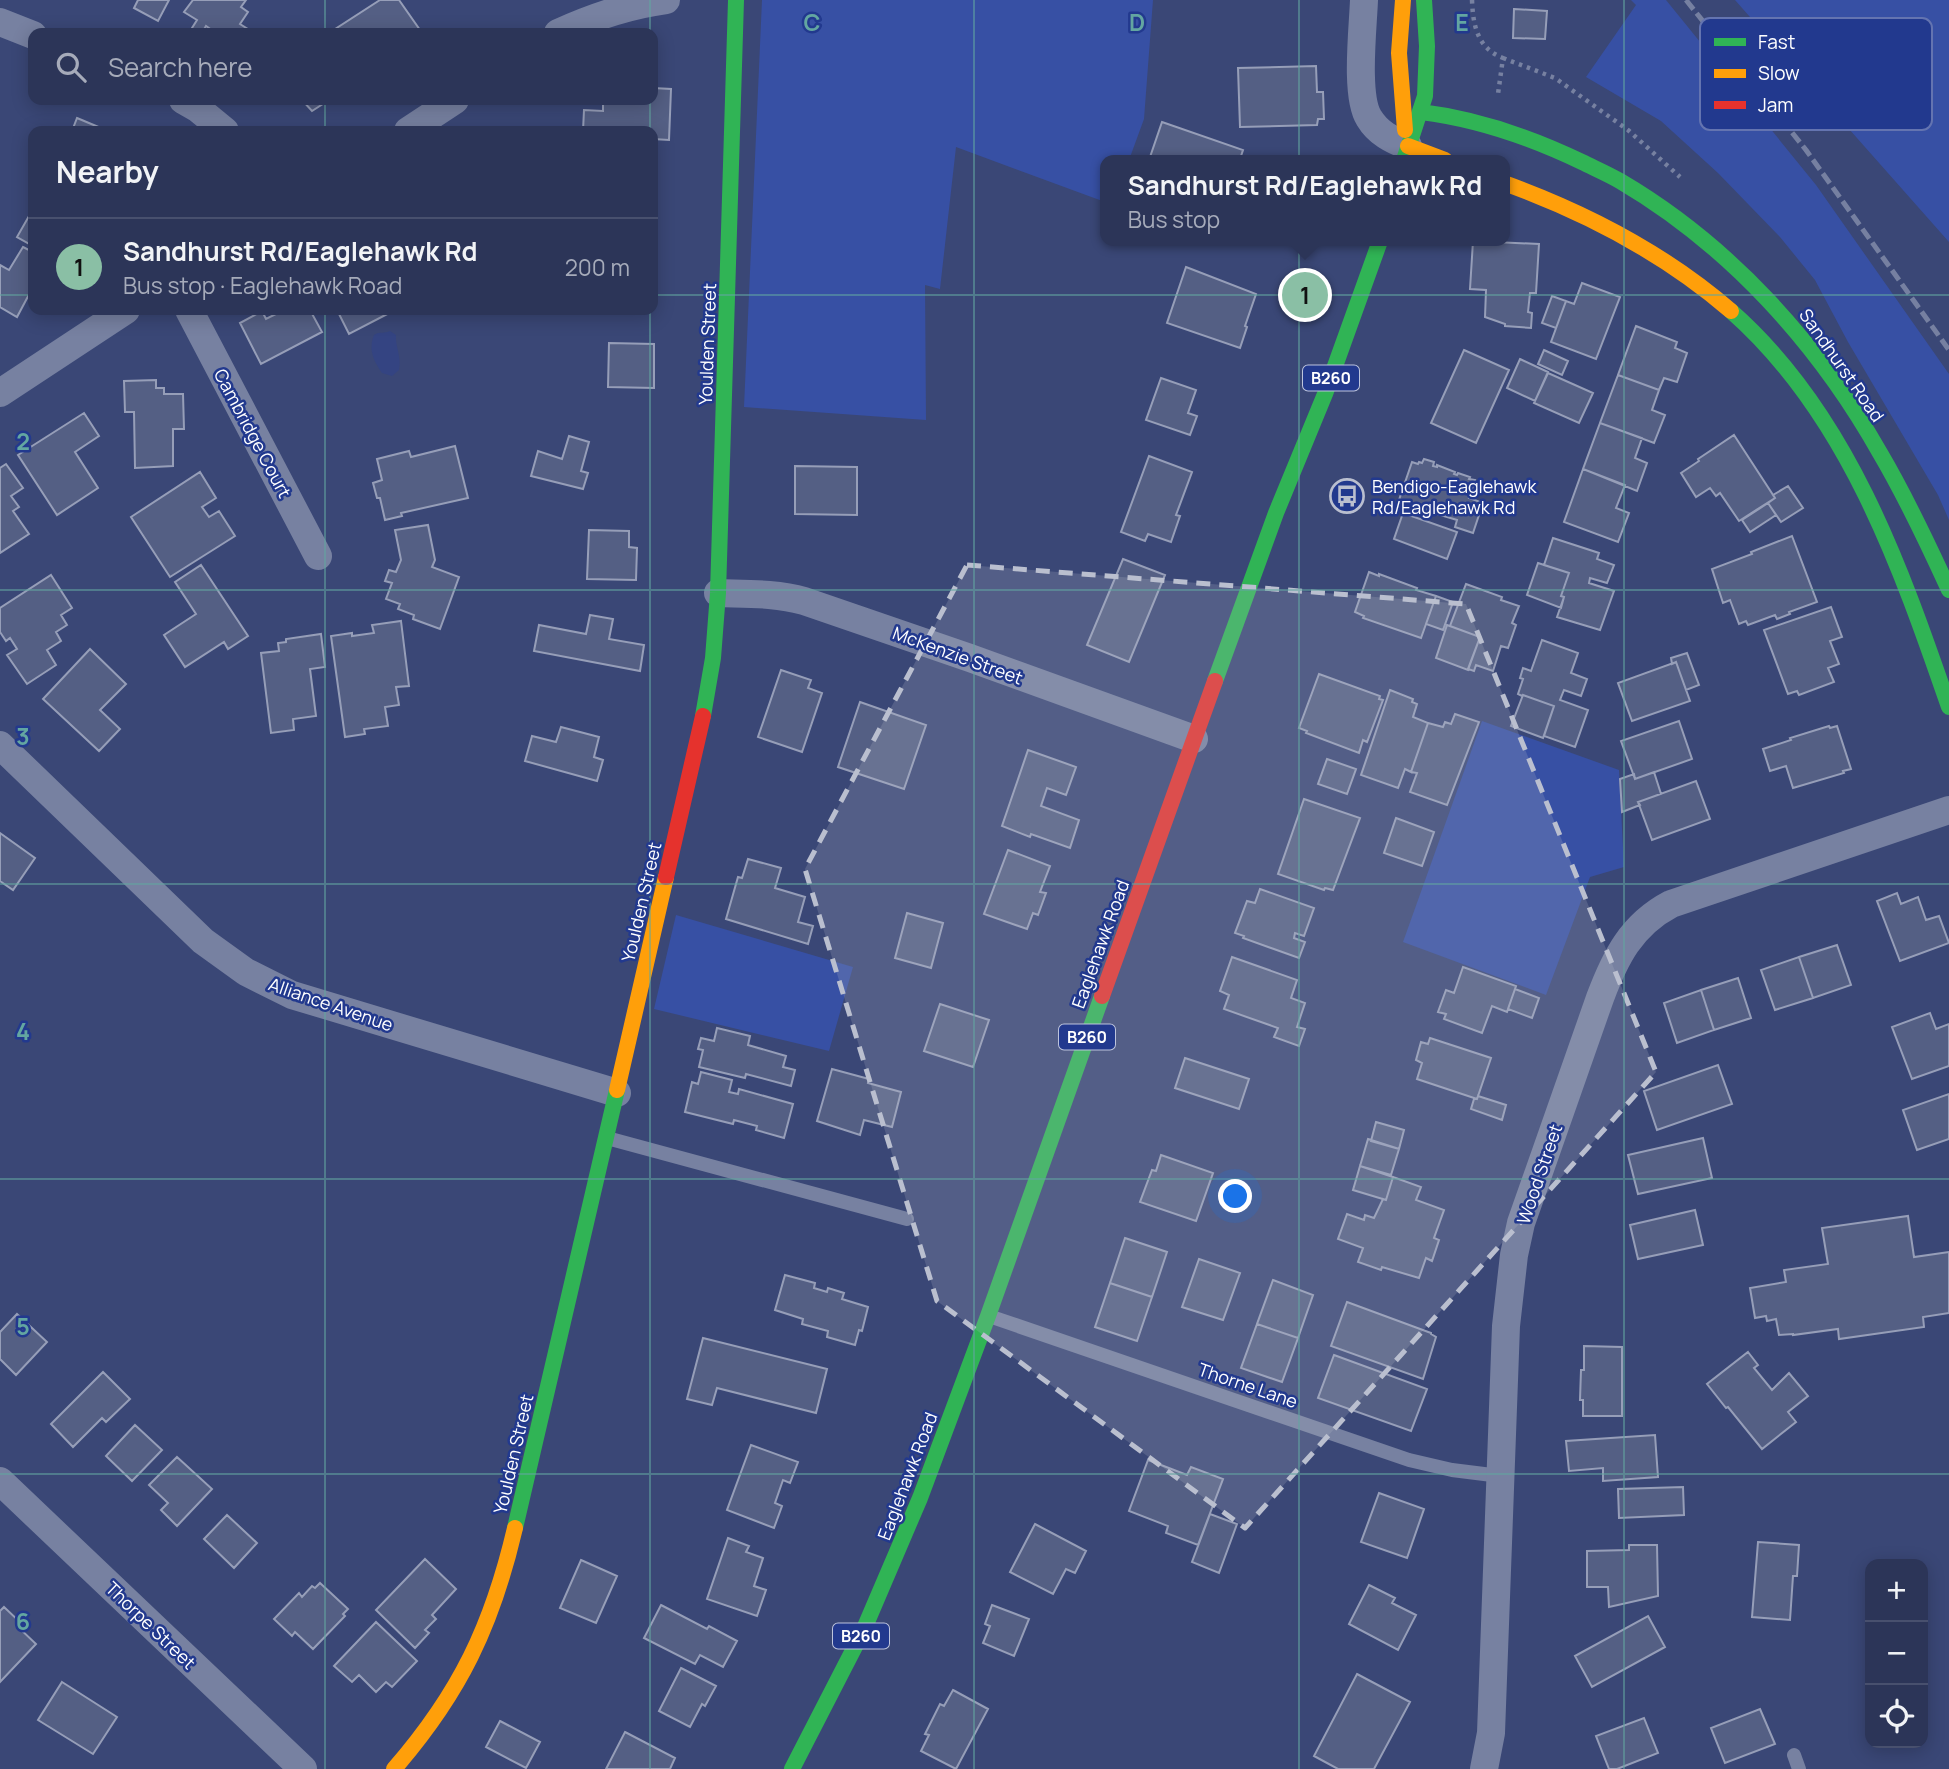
<!DOCTYPE html>
<meta charset="utf-8">
<style>
body{margin:0;font-family:Manrope,sans-serif;background:#384061;color:#f1f3f6}
.controls{position:absolute;right:21px;bottom:21px;display:grid;overflow:hidden;border-radius:14px;box-shadow:0 4px 18px #0003}
.controls button{width:63px;height:63px;display:grid;place-items:center;padding:0;border:0;border-bottom:2px solid #48506e;background:#2c3558;color:#f1f3f6;font:35px sans-serif}
.you{position:absolute;left:1236px;top:1197px;width:24px;height:24px;margin:-18px;border:5px solid #fff;border-radius:50%;background:#1a73e8;box-shadow:0 0 0 10px #1a73e833}
.badge{display:grid;place-items:center;width:46px;height:46px;border-radius:50%;background:#8abfa5;color:#111;font-size:23px;font-weight:700}
.pin{position:absolute;translate:-50% -50%;border:4px solid #fff;box-shadow:0 2px 7px #0006}
.popup{position:absolute;left:1100px;top:155px;width:410px;height:91px;box-sizing:border-box;display:grid;place-content:center;border-radius:14px;background:#2c3558;filter:drop-shadow(0 2px 5px #0005);font-size:23px;white-space:nowrap;color:#a6abba}
.popup b{font-size:26px;color:#f1f3f6}
.popup::after{content:'';position:absolute;left:50%;top:100%;margin-left:-14px;border:14px solid transparent;border-top-color:#2c3558}
.list{margin:0;padding:0;list-style:none}
h2{display:flex;justify-content:space-between;align-items:center;height:91px;margin:0;padding:0 28px;font-size:30px}
h2 small{font-size:23px;font-weight:400;color:#a6abba}
.list li{display:grid;grid-template-columns:46px 1fr auto;gap:21px;align-items:center;box-sizing:border-box;height:98px;padding:0 28px;border-top:2px solid #48506e}
.list b{display:block;font-size:26px;white-space:nowrap}
.list p{margin:0;font-size:23px;white-space:nowrap;color:#a6abba}
.list em{font-size:23px;font-style:normal;color:#a6abba}
.icon{flex:none;width:38px;height:38px;fill:none;stroke:currentColor;stroke-width:2;stroke-linecap:round;stroke-linejoin:round}
.map{position:relative;flex:none;width:1949px;height:1769px;overflow:hidden}
.search{position:absolute;background:#2c3558;box-shadow:0 4px 18px #0003;left:28px;top:28px;width:630px;height:77px;display:flex;align-items:center;gap:18px;box-sizing:border-box;padding:0 24px;border-radius:14px;color:#a6abba;font-size:26px}
.panel{position:absolute;background:#2c3558;box-shadow:0 4px 18px #0003;left:28px;top:126px;width:630px;height:189px;border-radius:14px}
.map>svg:first-child{display:block}
.green{fill:#3750a4}
.water{fill:#344482}
.building{fill:#545f84;stroke:#969eb8;stroke-width:2}
.lines{fill:none;stroke-linecap:round;stroke-linejoin:round}
.path{stroke:#7781a1;stroke-width:4.5;stroke-dasharray:3.5 5;stroke-linecap:butt}
.lane{stroke:#7781a1;stroke-width:14}
.street{stroke:#7781a1;stroke-width:28}
.fast{stroke:#30b455;stroke-width:16}
.slow{stroke:#ff9f0a;stroke-width:16}
.jam{stroke:#e5322d;stroke-width:16}
.rail{stroke:#7680a1;stroke-width:5;stroke-dasharray:12 5;stroke-linecap:butt}
.marked{fill:#babfcf;fill-opacity:0.2;stroke:#babfcf;stroke-width:5;stroke-dasharray:14 9;stroke-linejoin:round}
.grid{fill:none;stroke:#63a6a1;stroke-width:2;stroke-opacity:0.55}
.labels{text-anchor:middle;dominant-baseline:central;stroke-width:5;stroke-linejoin:round;paint-order:stroke}
.shield{fill:#22398e;stroke:#bdc4dd;stroke-width:2}
.shield-label{font-size:16px;font-weight:bold;fill:#fff}
.street-label{font-size:18px;fill:#fff;stroke:#22398e}
.poi-label{font-size:18px;fill:#fff;stroke:#22398e;text-anchor:start}
.key{fill:#22398e;stroke:#6474b0;stroke-width:2}
.key-label{font-size:19px;fill:#fff}
.grid-label{font-size:23px;text-anchor:middle;font-weight:bold;fill:#63a6a1;stroke:#22398e;stroke-width:5;stroke-linejoin:round;paint-order:stroke}
</style>
<div class="map">
<svg width="1949" height="1769" viewBox="0 0 1949 1769">
<rect width="100%" height="100%" fill="#3a4776"/>
<!-- green -->
<path class="green" d="M762,0H1153L1144,119L1129,160H1106L1105,202L956,147L940,289L925,285L926,420L744,407Z
M1631,0H1666L1816,185L1949,374V520L1938,495L1848,342L1815,280L1780,237L1718,173L1661,121L1586,77L1636,5Z
M1735,0H1949V242Z
M1482,721L1619,770L1624,867L1590,877L1546,995L1403,942Z
M676,915L853,967L829,1051L654,1009Z"/>
<!-- water -->
<path class="water" d="M390,331L396,335C395,347 402,357 399,370L392,376L382,373C374,361 368,350 374,335C380,331 385,334 390,331Z"/>
<!-- building -->
<path class="building" d="M138,0H169L158,21L134,8Z
M193,0H246L241,7L248,12L240,24L254,33H216L206,26L202,33H199L192,28L197,20L184,12Z
M380,0H399L420,30L417,32L418,33H329Z
M1514,9L1547,11L1545,39L1513,38Z
M1316,66L1317,92H1323L1324,119H1318L1317,125L1240,127L1238,68Z
M653,88L671,89L669,140L653,139V131H583L584,110L603,111V100H653Z
M302,100H329L312,111Z
M77,118L108,131H72Z
M1162,122L1243,150L1240,159L1244,160H1149Z
M33,209V246L17,237Z
M1473,241L1539,244L1536,293H1530L1528,312L1532,313L1531,328L1505,326V324L1485,317L1486,290L1470,289Z
M23,247L33,252V287L17,317L0,307V265L9,270Z
M1186,267L1256,294L1245,326L1247,327L1240,348L1167,323Z
M1582,283L1620,297L1596,359L1551,342L1566,301L1574,304Z
M1552,296L1566,301L1556,328L1542,323Z
M284,310H310L322,332L261,364L240,323L262,311L266,319Z
M337,310H395L349,334Z
M1636,326L1677,342L1675,348L1687,353L1677,382L1664,378L1659,390L1618,375Z
M609,343L654,344V388L608,387Z
M1464,350L1509,370L1476,443L1431,423Z
M1544,350L1568,361L1562,375L1538,364Z
M1520,359L1548,372L1535,401L1507,388Z
M1548,373L1593,393L1579,423L1534,403Z
M1618,375L1659,390L1652,410L1665,415L1654,443L1600,423Z
M1161,378L1196,390L1188,413L1197,416L1190,435L1146,420Z
M156,380V388H164V394H183L184,429H173V466L135,468L134,412H125L124,381Z
M84,413L99,436L75,452L98,488L57,515L18,455Z
M1600,423L1642,438L1635,458L1647,463L1637,491L1583,469Z
M1734,435L1775,498L1739,521L1720,493L1716,496L1710,488L1696,497L1681,473L1699,461L1698,459Z
M569,436L589,442L581,471L588,473L583,489L531,476L538,451L562,459Z
M455,446L468,498L401,513L402,516L385,520L380,498H377L373,483L382,480L377,459L409,451L411,457Z
M1149,456L1192,472L1176,515L1180,516L1171,542L1148,534L1145,541L1121,532Z
M1424,459L1434,462L1433,466L1437,467V465L1455,472L1454,474L1457,475L1458,473L1470,477L1469,479L1475,480L1469,498L1483,503L1473,533L1455,527L1457,520L1404,504L1405,501L1399,500L1412,462L1418,464L1419,462L1422,463Z
M6,464L23,488L11,496L19,507L13,511L29,534L0,553V468Z
M795,466L857,467V515L795,514Z
M1583,469L1625,485L1616,508L1629,513L1618,542L1564,522Z
M200,472L216,498L202,507L209,517L219,511L235,536L170,577L131,517Z
M1788,486L1803,508L1781,522L1768,503L1775,498L1773,495Z
M1768,503L1776,515L1750,532L1742,520Z
M1403,513L1457,532L1447,559L1394,539Z
M428,525L435,560L432,567L459,577L440,629L413,619L414,615L398,609L400,604L386,599L392,583L385,581L389,570L396,572L401,560L395,530Z
M589,530L629,531V547L637,548L636,580L587,579Z
M1792,536L1817,602L1789,612L1790,614L1777,619L1775,615L1748,625L1746,621L1739,624L1730,600L1723,603L1712,569L1752,554L1751,552Z
M1553,538L1599,553L1597,559L1614,565L1607,583L1590,578L1589,583L1614,591L1600,630L1557,617L1564,597L1561,596L1569,573L1544,565Z
M1123,559L1165,575L1129,662L1087,645Z
M1538,563L1569,573L1561,596L1564,597L1561,608L1527,595Z
M201,565L248,636L228,649L224,642L185,667L164,635L196,614L175,582Z
M1369,572L1379,576V574L1417,588L1416,590L1436,596L1421,638L1363,618L1364,616L1355,612Z
M51,575L72,608L61,615L67,625L56,632L61,641L47,650L56,665L27,684L7,655L17,649L10,638L6,641L0,632V608Z
M1466,584L1502,597L1501,600L1519,606L1512,623L1516,625L1508,648L1501,646L1493,671L1476,665L1474,671L1468,669L1480,637L1450,626Z
M1436,596L1453,602L1443,630L1426,624Z
M1831,607L1842,637L1830,641L1839,664L1828,668L1834,682L1799,695L1797,691L1788,694L1764,630Z
M590,615L613,619L609,639L644,645L640,671L534,651L539,625L586,634Z
M401,621L409,686L396,687L399,705L385,707L388,726L364,729L365,734L345,737L331,636L352,633V636L374,633L372,625Z
M1447,625L1480,637L1468,670L1436,658Z
M321,634L325,667L310,669L316,716L293,719L294,730L271,733L261,653L279,651L278,643L286,642V639Z
M1542,640L1578,653L1571,673L1587,679L1581,696L1564,690L1560,700L1588,710L1575,747L1544,736L1554,706L1523,695L1522,696L1518,694L1523,679L1520,678L1523,668L1531,671Z
M90,649L126,684L100,710L120,729L99,751L43,699Z
M1687,653L1699,685L1686,690L1676,662L1672,664L1671,658Z
M1676,662L1690,701L1632,721L1618,683Z
M781,670L811,680L808,688L822,693L802,752L758,737Z
M1319,674L1380,696L1379,699L1383,700L1367,742L1363,740L1359,753L1306,733L1307,731L1299,728Z
M1390,690L1413,699L1412,702L1417,704L1413,717L1428,723L1411,772L1405,769L1398,788L1361,775Z
M1523,695L1554,706L1543,738L1511,726Z
M860,702L926,725L904,789L838,767Z
M1455,714L1479,722L1447,805L1410,792L1417,773L1411,772L1428,723L1443,727L1445,722L1451,724Z
M1679,721L1692,759L1635,779L1621,741Z
M1829,726L1830,728L1837,726L1851,769L1843,771L1844,773L1793,788L1786,766L1770,771L1763,749L1791,740L1790,738Z
M561,727L599,737L594,757L603,760L597,781L525,761L532,736L556,742Z
M1028,750L1076,767L1066,795L1047,788L1041,806L1079,820L1070,848L1031,834L1030,837L1002,826Z
M1327,759L1356,769L1347,794L1318,784Z
M1654,772L1661,794L1638,802L1640,805L1622,812L1620,779L1634,774L1635,779Z
M1696,781L1710,819L1652,840L1638,802Z
M1304,799L1360,818L1333,890L1325,888L1324,890L1278,874Z
M1396,818L1434,832L1422,866L1384,853Z
M0,833L35,858L13,890L0,881Z
M1008,850L1050,866L1040,892L1046,893L1038,915L1033,913L1027,929L984,914Z
M748,859L781,868L775,888L805,897L798,922L813,926L808,944L726,919L738,877L742,878Z
M1260,889L1314,908L1304,936L1295,933L1294,938L1305,942L1299,958L1243,938L1244,936L1235,933L1247,901L1255,903Z
M1897,893L1901,904L1918,897L1926,920L1939,916L1949,943L1900,961L1877,901Z
M907,913L943,923L931,968L895,958Z
M1837,945L1851,985L1813,998L1799,957Z
M1232,957L1297,980L1291,998L1305,1003L1297,1027L1305,1029L1299,1046L1274,1037L1278,1028L1224,1009L1229,995L1220,991Z
M1799,957L1813,998L1775,1010L1761,970Z
M1463,967L1516,986L1507,1012L1492,1006L1482,1033L1444,1019L1446,1014L1438,1012L1446,990L1454,993Z
M1738,978L1751,1018L1714,1030L1701,990Z
M1515,989L1539,998L1532,1018L1508,1009Z
M1701,990L1714,1030L1677,1043L1664,1003Z
M940,1004L989,1020L973,1067L924,1051Z
M1930,1013L1936,1029L1949,1024V1066L1912,1079L1892,1027Z
M717,1028L750,1036L748,1045L786,1056L783,1067L795,1070L791,1086L746,1074L745,1078L699,1067L703,1050L698,1049L701,1038L714,1041Z
M1430,1038L1491,1058L1477,1099L1417,1079L1422,1063L1416,1060L1421,1042L1428,1044Z
M1185,1058L1249,1079L1239,1109L1175,1088Z
M1718,1065L1732,1104L1657,1130L1644,1091Z
M832,1069L869,1079L868,1083L901,1092L892,1127L864,1120L860,1135L817,1121Z
M701,1072L732,1080L729,1092L738,1094L739,1089L793,1104L784,1138L756,1130L757,1126L734,1120L733,1124L685,1112L692,1082L698,1084Z
M1949,1094V1139L1917,1150L1903,1110Z
M1478,1096L1506,1105L1502,1120L1471,1109L1474,1099H1477Z
M1376,1122L1404,1130L1399,1149L1371,1141Z
M1703,1138L1712,1178L1638,1194L1628,1155Z
M1368,1139L1399,1149L1391,1175L1360,1166Z
M1161,1155L1213,1173L1196,1221L1140,1202L1152,1170L1156,1171Z
M1360,1166L1393,1177L1386,1200L1353,1190Z
M1393,1177L1421,1187L1416,1200L1444,1210L1434,1238L1439,1240L1432,1261L1426,1258L1419,1278L1382,1267L1381,1270L1358,1262L1363,1248L1338,1239L1347,1214L1364,1220L1365,1215L1374,1218L1383,1199L1386,1200Z
M1695,1210L1703,1245L1638,1259L1630,1225Z
M1908,1216L1914,1257L1949,1252V1313L1923,1317L1924,1327L1839,1339L1838,1329L1793,1335V1334L1779,1335L1776,1319L1767,1321L1766,1316L1755,1318L1750,1288L1786,1282L1784,1270L1828,1264L1822,1228Z
M1125,1238L1167,1252L1152,1297L1110,1283Z
M1199,1259L1240,1273L1223,1320L1182,1307Z
M785,1275L815,1283L814,1288L827,1292L828,1288L844,1293L842,1299L868,1307L862,1331L859,1330L855,1345L827,1337L828,1331L802,1324L803,1319L775,1310Z
M1273,1280L1313,1295L1298,1338L1257,1324Z
M1110,1283L1152,1297L1137,1341L1095,1327Z
M1347,1302L1431,1333V1334L1436,1337L1423,1379L1331,1346Z
M17,1314L47,1342L16,1375L0,1359V1332Z
M1257,1324L1298,1338L1282,1382L1241,1368Z
M703,1338L827,1369L816,1413L717,1388L712,1405L687,1399Z
M1584,1346L1622,1347V1416H1583V1400H1580L1581,1370H1584Z
M1748,1352L1758,1365L1754,1368L1772,1390L1789,1373L1808,1396L1788,1412L1796,1422L1762,1449L1728,1407L1726,1408L1707,1384Z
M1334,1355L1427,1389L1411,1431L1318,1398Z
M103,1372L130,1399L106,1422L102,1418L73,1447L51,1424Z
M135,1425L162,1450L132,1481L106,1456Z
M1655,1435L1658,1477L1603,1481V1468L1569,1471L1566,1441Z
M751,1445L798,1462L790,1483L783,1480L775,1503L782,1506L774,1528L727,1510Z
M177,1457L212,1489L177,1526L161,1510L168,1503L149,1485Z
M1148,1460L1187,1475L1191,1467L1223,1479L1198,1545L1166,1533L1168,1526L1129,1511Z
M1683,1487L1684,1515L1619,1518L1618,1489Z
M1379,1493L1424,1509L1407,1558L1361,1542Z
M1210,1514L1237,1524L1219,1573L1192,1562Z
M227,1515L257,1543L234,1568L204,1539Z
M1035,1524L1086,1551L1075,1573L1066,1569L1053,1594L1010,1572Z
M728,1538L749,1546L746,1552L763,1558L754,1586L766,1590L757,1616L707,1599Z
M1758,1542L1799,1545L1797,1576H1793L1790,1620L1752,1617Z
M1629,1545H1657L1658,1596L1609,1607L1608,1587H1587V1551L1629,1550Z
M425,1559L456,1589L432,1615L436,1619L425,1630L429,1633L415,1648L376,1610Z
M581,1560L617,1576L596,1623L560,1608Z
M320,1583L348,1609L343,1614L345,1616L313,1649L295,1632L292,1636L274,1619L299,1593L302,1597L312,1586L315,1588Z
M1369,1585L1395,1598L1392,1603L1416,1615L1398,1650L1349,1624Z
M661,1605L707,1629L709,1626L737,1641L723,1667L700,1655L695,1664L644,1638Z
M992,1605L1029,1619L1014,1656L983,1643L990,1626L985,1624Z
M4,1607L21,1623L18,1627L36,1644L0,1682V1611Z
M1648,1616L1665,1647L1592,1687L1575,1656Z
M376,1622L417,1661L392,1687L386,1682L376,1692L359,1675L352,1682L334,1666Z
M681,1668L716,1686L705,1706L702,1704L690,1727L659,1711Z
M1357,1674L1410,1702L1374,1769H1338L1314,1756Z
M62,1682L117,1717L93,1754L38,1720Z
M953,1690L988,1709L956,1769L921,1751L929,1735L925,1734L940,1704L944,1706Z
M1760,1709L1775,1744L1725,1763L1711,1728Z
M1644,1718L1658,1753L1617,1769H1609L1596,1736Z
M500,1721L540,1742L526,1768L486,1747Z
M625,1732L675,1758L670,1769H606Z"/>
<g class="lines">
<!-- path -->
<path class="path" d="M1472,0C1473,25 1477,48 1503,58L1498,94
M1503,58L1555,78L1628,130L1680,177"/>
<!-- lane -->
<path class="lane" d="M607,1138L907,1219
M989,1316L1409,1460L1452,1470L1500,1476
M1794,1755L1799,1769"/>
<!-- street -->
<path class="street" d="M1364,0C1363,28 1355,96 1369,118C1378,133 1392,140 1408,146
M0,22L33,35
M558,33C593,17 628,5 666,0
M183,100L197,108L225,131
M408,131L455,100
M189,310L318,556
M0,393L126,310
M718,593C747,594 776,593 804,601L970,658L1194,739
M0,745L203,941L246,972L292,995L617,1093
M0,1481L303,1769
M1484,1769L1491,1733L1506,1326L1514,1255L1521,1223L1600,998C1615,958 1631,925 1671,904L1949,810"/>
<!-- fast -->
<path class="fast" d="M1421,112C1478,119 1530,137 1582,162C1594,168 1608,174 1620,181C1729,245 1818,343 1880,453C1906,497 1928,544 1949,590
M1404,160L1425,96L1427,46L1424,0
M1731,311C1847,413 1900,565 1949,707
M1215,681L1276,513L1325,394L1380,241
M703,716L713,658L718,593L736,0
M515,1528L617,1090
M792,1769L864,1629L920,1498L988,1316L1102,996"/>
<!-- slow -->
<path class="slow" d="M1403,0L1399,53L1405,130
M1408,146L1445,160
M1504,183C1587,213 1664,253 1731,311
M617,1090L666,877
M394,1769C460,1693 492,1626 515,1528"/>
<!-- jam -->
<path class="jam" d="M666,877L703,716
M1102,996L1215,681"/>
<!-- rail -->
<path class="rail" d="M1686,0L1806,150L1949,350"/>
</g>
<!-- marked area -->
<path class="marked" d="M967,565L1466,604L1656,1072L1245,1528L937,1301L805,869Z"/>
<!-- grid -->
<path class="grid" d="M325,0V33M650,0V33M974,0V1769M1299,0V1769M1624,0V1769M325,100V131M650,100V131M0,295H33M653,295H1949M325,310V1769M650,310V1769M0,590H1949M0,884H1949M0,1179H1949M0,1474H1949"/>
<!-- icons -->
<defs>
<g id="bus-ring" transform="scale(1.75)"><circle r="9.5" fill="#22398e" stroke="#babfcf" stroke-width="1.5"/><path d="M-5-6H5V4H4V6H2V4H-2V6H-4V4H-5ZM-3.5-4V0h7V-4ZM-3.5 1.2v1.5H-2V1.2ZM2 1.2v1.5H3.5V1.2Z" fill="#babfcf"/></g>
</defs>
<g fill-rule="evenodd">
<use href="#bus-ring" x="1347" y="496"/>
</g>
<g class="labels">
<!-- shield labels -->
<g class="shield">
<rect x="1303" y="365.5" width="56" height="25" rx="5"/>
<rect x="1059" y="1024.5" width="56" height="25" rx="5"/>
<rect x="833" y="1623.5" width="56" height="25" rx="5"/>
</g>
<g class="shield-label">
<text x="1331" y="378">B260</text>
<text x="1087" y="1037">B260</text>
<text x="861" y="1636">B260</text>
</g>
<!-- street labels -->
<g class="street-label">
<text transform="translate(707 344) rotate(-88)">Youlden Street</text>
<text transform="translate(1842 365) rotate(55)">Sandhurst Road</text>
<text transform="translate(253 433) rotate(62)">Cambridge Court</text>
<text transform="translate(958 655) rotate(20)">McKenzie Street</text>
<text transform="translate(641 902) rotate(-77)">Youlden Street</text>
<text transform="translate(1100 944) rotate(-70)">Eaglehawk Road</text>
<text transform="translate(331 1004) rotate(19)">Alliance Avenue</text>
<text transform="translate(1539 1174) rotate(-71)">Wood Street</text>
<text transform="translate(1248 1385) rotate(19)">Thorne Lane</text>
<text transform="translate(513 1454) rotate(-77)">Youlden Street</text>
<text transform="translate(907 1476) rotate(-69)">Eaglehawk Road</text>
<text transform="translate(151 1625) rotate(44)">Thorpe Street</text>
</g>
<!-- poi labels -->
<g class="poi-label">
<text x="1372" y="486">Bendigo-Eaglehawk<tspan x="1372" dy="21">Rd/Eaglehawk Rd</tspan></text>
</g>
</g>
<!-- legend -->
<rect x="1700" y="18" width="232" height="112" rx="10" class="key"/>
<rect x="1714" y="38" width="32" height="8" fill="#30b455"/>
<rect x="1714" y="69" width="32" height="9" fill="#ff9f0a"/>
<rect x="1714" y="101" width="32" height="8" fill="#e5322d"/>
<g class="key-label">
<text x="1758" y="49">Fast</text>
<text x="1758" y="80">Slow</text>
<text x="1758" y="112">Jam</text>
</g>
<g class="grid-label">
<text x="812" y="31">C</text>
<text x="1137" y="31">D</text>
<text x="1462" y="31">E</text>
<text x="23" y="450">2</text>
<text x="23" y="745">3</text>
<text x="23" y="1040">4</text>
<text x="23" y="1335">5</text>
<text x="23" y="1630">6</text>
</g>
</svg>
<div class="controls">
<button>+</button>
<button>−</button>
<button><svg class="icon" aria-label="locate" viewBox="0 0 24 24"><circle cx="12" cy="12" r="6"/><path d="M12 2v4M12 18v4M2 12h4M18 12h4"/></svg></button>
</div>
<div class="you"></div>
<div class="pin badge" style="left:1305px;top:295px">1</div>
<div class="popup"><b>Sandhurst Rd/Eaglehawk Rd</b>Bus stop</div>
<div class="search"><svg class="icon" aria-label="search" viewBox="0 0 24 24"><circle cx="10" cy="10" r="6"/><path d="M15 15l6 6"/></svg>Search here</div>
<section class="panel">
<h2>Nearby<small></small></h2>
<ul class="list">
<li><span class="badge">1</span><div><b>Sandhurst Rd/Eaglehawk Rd</b><p>Bus stop · Eaglehawk Road</p></div><em>200 m</em></li>
</ul>
</section>
</div>
